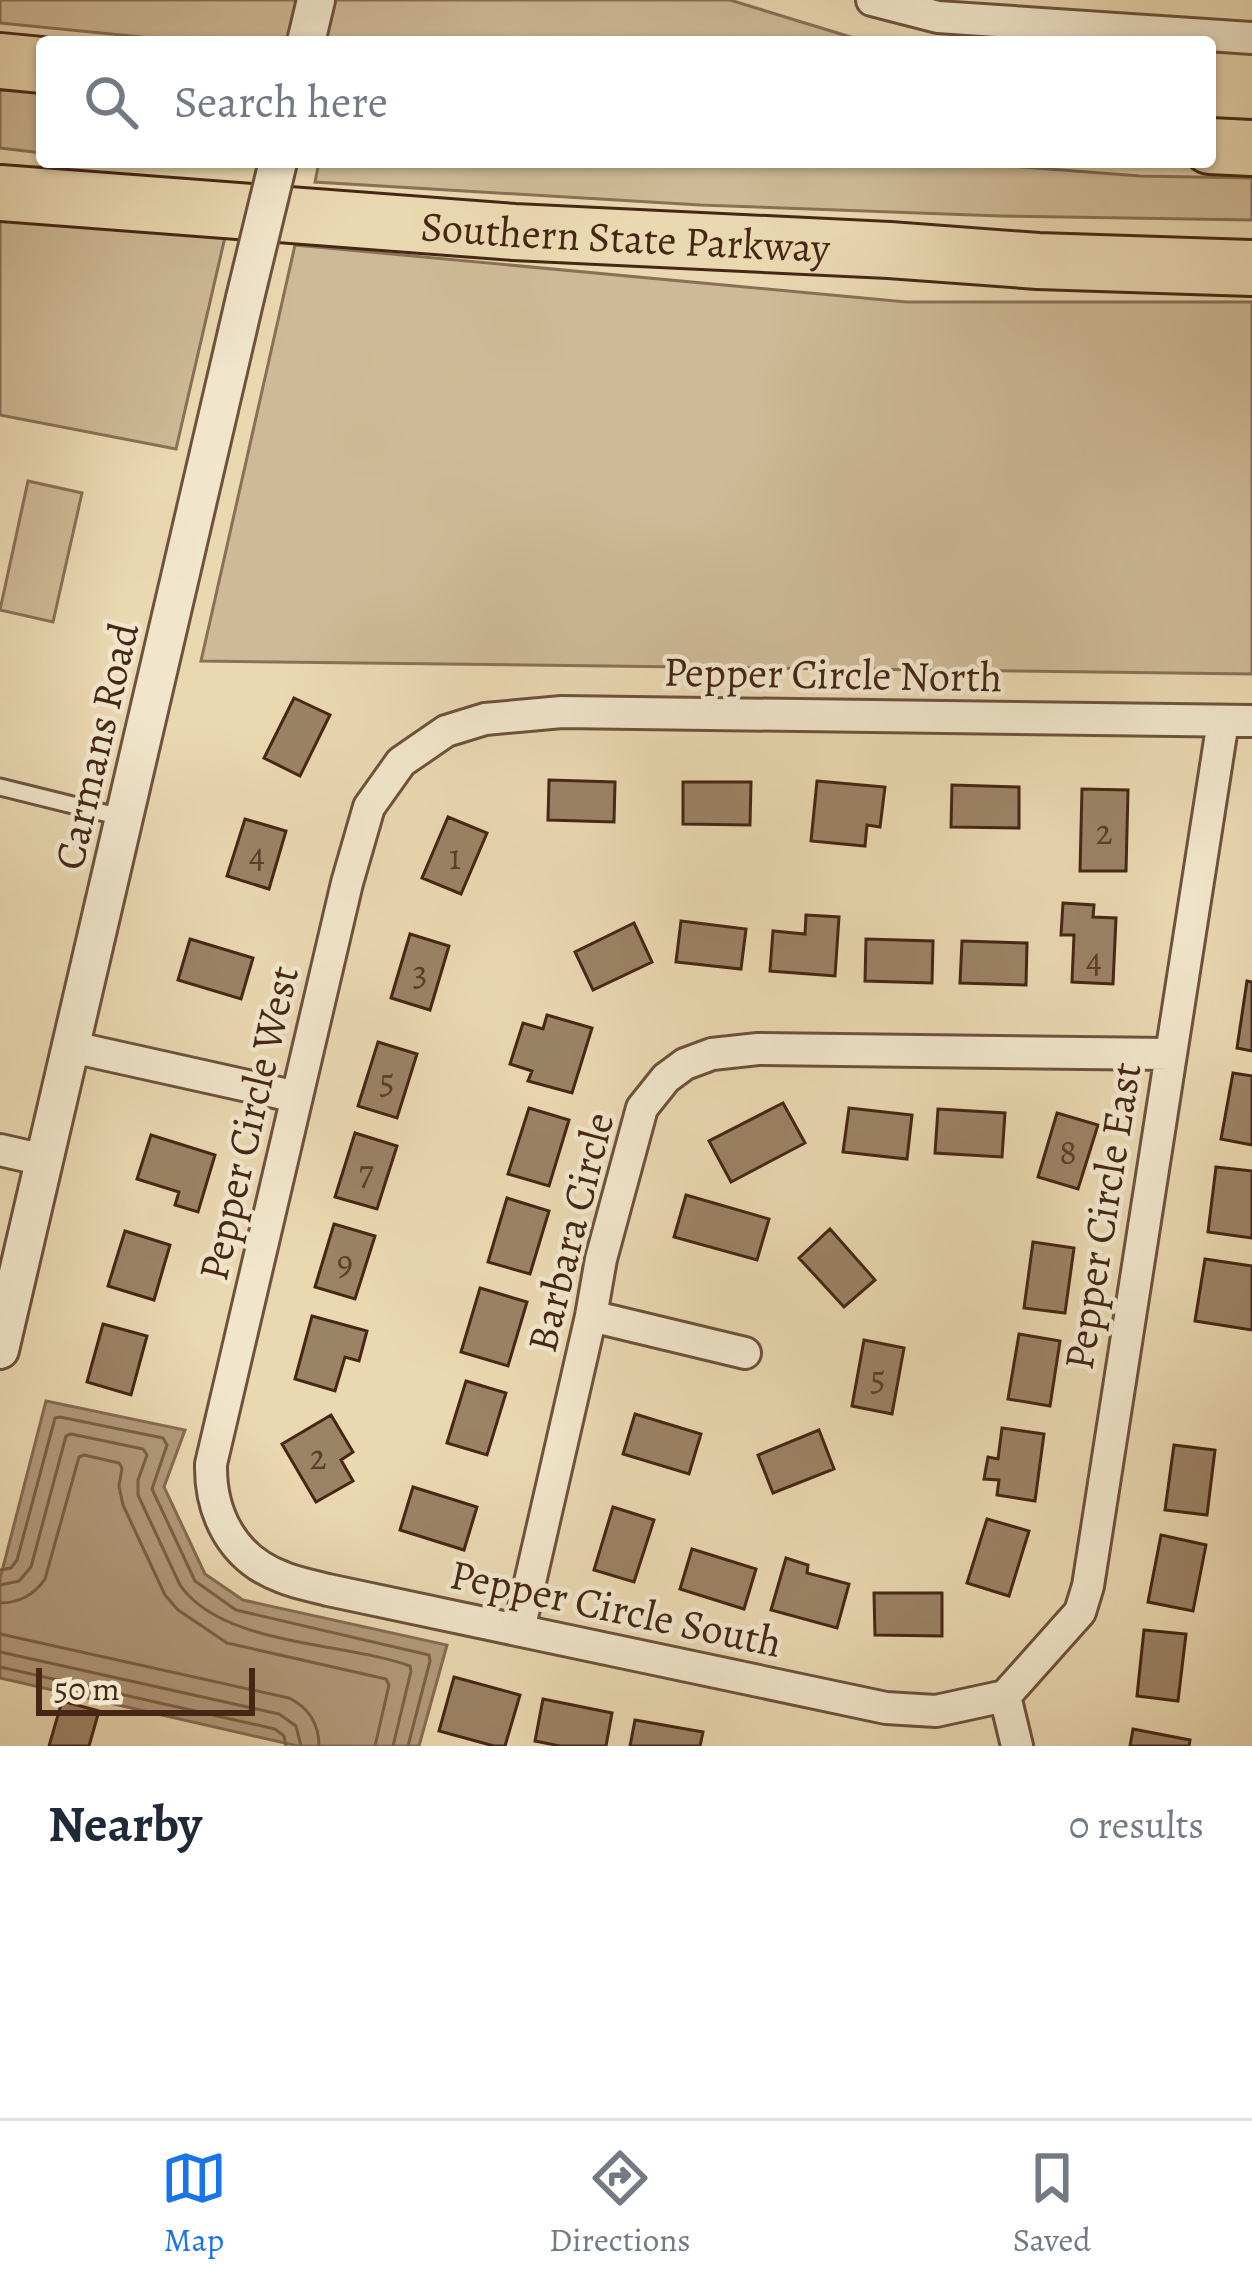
<!DOCTYPE html>
<style>
body{margin:0;font-family:Alegreya,serif;background:#f2f2f3;color:#1f2937}
.scale{position:absolute;left:36px;bottom:30px;width:219px;box-sizing:border-box;padding-left:12px;border:6px solid #462615;border-top:0;font-size:33px;line-height:42px;white-space:nowrap;color:#462615;-webkit-text-stroke:9px #f1e6cc;paint-order:stroke}
.list{margin:0;padding:0;list-style:none}
h2{display:flex;justify-content:space-between;align-items:center;height:156px;margin:0;padding:0 48px;font-size:51px}
h2 small{font-size:39px;font-weight:400;color:#747a83}
.icon{flex:none;width:66px;height:66px;fill:none;stroke:currentColor;stroke-width:2;stroke-linecap:round;stroke-linejoin:round}
.map{position:relative;flex:none;width:1252px;height:1746px;overflow:hidden}
.search{position:absolute;background:#fff;box-shadow:0 3px 9px #0004;left:36px;right:36px;top:36px;height:132px;display:flex;align-items:center;gap:30px;box-sizing:border-box;padding:0 42px;border-radius:12px;color:#747a83;font-size:45px}
.sheet{height:372px;background:#fff}
nav{display:flex;justify-content:space-around;align-items:center;box-sizing:border-box;height:168px;border-top:3px solid #e0e1e3;background:#fff;font-size:33px;color:#747a83}
nav a{display:grid;justify-items:center;gap:6px}
nav .on{color:#1a73e8}
.map>svg:first-child{display:block}
.green{fill:#ceba96;stroke:#8a7056;stroke-width:3}
.water{fill:#b29b7c;stroke:#876c53;stroke-width:3}
.lines{fill:none;stroke-linecap:round;stroke-linejoin:round}
.shore{stroke:#7c6048;stroke-width:3}
.building{fill:#9b8366;stroke:#462615;stroke-width:3}
.service-casing{stroke:#6f523c;stroke-width:21}
.minor-casing{stroke:#6f523c;stroke-width:36}
.tertiary-casing{stroke:#6f523c;stroke-width:42}
.motorway-casing{stroke:#462615;stroke-width:60}
.service{stroke:#f1e6cc;stroke-width:15}
.minor{stroke:#f1e6cc;stroke-width:30}
.tertiary{stroke:#f1e6cc;stroke-width:36}
.motorway{stroke:#ead8b1;stroke-width:54}
.tertiary-bridge-casing{stroke:#6f523c;stroke-width:42;stroke-linecap:butt}
.tertiary-bridge{stroke:#f1e6cc;stroke-width:36}
.labels{text-anchor:middle;dominant-baseline:central;stroke-width:9;stroke-linejoin:round;paint-order:stroke}
.number-label{font-size:36px;fill:#5b3d29}
.street-label{font-size:42px;fill:#462615;stroke:#f1e6cc}
</style>
<div class="map">
<svg width="1252" height="1746" viewBox="0 0 1252 1746">
<rect width="100%" height="100%" fill="#ead8b1"/>
<filter id="stains"><feTurbulence type="fractalNoise" baseFrequency=".00167" numOctaves="4"/><feColorMatrix values="0 0 0 0 .2 0 0 0 0 .09 0 0 0 0 .02 0 0 0 .5 -.17"/></filter>
<radialGradient id="worn" r=".72"><stop offset=".6" stop-color="#630" stop-opacity="0"/><stop offset="1" stop-color="#630" stop-opacity=".3"/></radialGradient>
<!-- green -->
<path class="green" d="M0,0H730L867,42H192L0,23Z
M0,80L42,83V153L0,148Z
M319,162H955L1140,176L1252,178V220L1000,216L700,205L315,182Z
M0,216L225,237L176,449L0,415Z
M295,245L906,302H1252V674L201,661Z
M28,481L82,493L53,622L0,610Z"/>
<!-- water -->
<path class="water" d="M46,1401L185,1430L164,1487L205,1574L243,1600L447,1645L419,1746H298L0,1678V1579Z"/>
<g class="lines">
<!-- shore -->
<path class="shore" d="M0,1570L11,1568L17,1560L55,1418L60,1417L163,1438L167,1445L152,1489L195,1581L236,1610L429,1655L430,1661L408,1746
M0,1585L19,1581L31,1567L66,1436L71,1434L143,1449L147,1455L138,1480V1495L180,1585C222,1646 344,1642 410,1666L411,1671L393,1746
M0,1603C20,1603 34,1595 45,1579L79,1457L84,1455L119,1463L122,1468L119,1486L123,1505L165,1595L178,1610L227,1643L386,1679L389,1685L375,1746
M0,1634L289,1698C309,1708 319,1724 319,1746
M0,1652L279,1714L296,1726L301,1746
M0,1667L275,1729L284,1736L286,1746"/>
</g>
<!-- building -->
<path class="building" d="M294,698L330,715L300,776L264,758Z
M549,780L615,782L614,822L548,820Z
M817,781L885,787L880,827L867,825L865,846L811,841Z
M683,782H751L750,825L683,824Z
M952,785L1019,787V828L951,827Z
M1082,789L1128,790L1126,871H1080Z
M448,817L487,833L461,894L422,878Z
M245,819L286,831L269,889L227,876Z
M1063,903L1094,905L1093,917L1116,918L1113,984L1072,982L1074,935H1061Z
M806,915L839,917L835,976L770,971L773,931L805,934Z
M681,921L746,929L741,969L676,962Z
M634,923L652,962L593,990L575,952Z
M410,934L449,946L430,1010L391,998Z
M190,939L253,958L241,999L178,980Z
M866,939L933,941L932,983L865,981Z
M962,941L1027,943L1026,985L960,983Z
M1247,981L1252,982V1051L1237,1048Z
M547,1015L592,1028L572,1093L528,1081L532,1071L510,1064L523,1023L543,1029Z
M378,1042L417,1054L397,1118L358,1106Z
M1233,1073L1252,1076V1145L1221,1139Z
M783,1103L805,1143L731,1182L709,1141Z
M529,1108L569,1120L549,1186L508,1174Z
M849,1108L912,1115L907,1159L843,1152Z
M938,1109L1005,1113L1002,1157L935,1153Z
M1057,1113L1098,1125L1078,1189L1038,1177Z
M355,1133L397,1146L377,1209L335,1197Z
M151,1135L215,1155L198,1212L175,1205L179,1192L137,1179Z
M1216,1167L1252,1171V1238L1208,1232Z
M686,1195L769,1219L757,1260L674,1237Z
M507,1198L549,1211L530,1274L488,1262Z
M334,1224L375,1236L355,1299L315,1287Z
M830,1229L875,1280L844,1307L799,1258Z
M125,1231L170,1245L154,1300L108,1286Z
M1033,1242L1074,1248L1065,1313L1024,1308Z
M1205,1259L1252,1266V1330L1195,1321Z
M480,1288L527,1302L508,1366L461,1352Z
M312,1316L367,1331L359,1361L345,1357L335,1391L295,1379Z
M103,1324L147,1336L131,1395L87,1382Z
M1019,1334L1060,1341L1050,1406L1008,1399Z
M864,1340L904,1348L892,1414L852,1406Z
M466,1381L506,1393L487,1455L447,1443Z
M635,1414L701,1434L689,1474L623,1454Z
M331,1415L353,1452L341,1460L353,1481L316,1502L282,1444Z
M1002,1428L1044,1434L1035,1501L997,1495L999,1480L984,1479L988,1457L998,1459Z
M819,1430L834,1469L773,1493L758,1455Z
M1174,1445L1215,1450L1207,1515L1165,1510Z
M413,1487L477,1507L464,1550L400,1530Z
M613,1507L654,1520L634,1582L594,1570Z
M987,1519L1029,1531L1009,1596L967,1583Z
M1161,1535L1206,1545L1193,1611L1148,1602Z
M692,1549L756,1569L744,1609L680,1589Z
M786,1558L808,1565L807,1573L849,1584L837,1628L771,1610Z
M874,1593H942V1636L875,1635Z
M1144,1630L1186,1634L1178,1701L1137,1696Z
M454,1677L520,1695L505,1746H494L439,1731Z
M543,1699L612,1713L606,1746H560L535,1741Z
M62,1701L99,1711L89,1746H49Z
M635,1720L703,1732L700,1746H630Z
M1133,1729L1190,1740L1189,1746H1130Z"/>
<g class="lines">
<!-- service casing -->
<g class="service-casing">
<path id="service" d="M0,787L125,818"/>
</g>
<!-- minor casing -->
<g class="minor-casing">
<path id="minor" d="M872,0L938,17L1252,38
M72,1047L297,1097
M0,1150L44,1160
M591,1316L745,1353
M519,1630L591,1316L601,1259L642,1108L666,1078L685,1064L712,1054L758,1049L1170,1054
M1005,1696L936,1711L886,1708L328,1590C313,1586 296,1583 282,1577C233,1559 210,1514 211,1464L347,883L369,807L401,762L446,731L485,719L562,712L1252,721
M1005,1696L1080,1612L1088,1586L1223,721
M1005,1696L1017,1746"/>
</g>
<!-- tertiary casing -->
<g class="tertiary-casing">
<path id="tertiary" d="M306,42L316,0
M0,1350L245,298"/>
</g>
<!-- motorway casing -->
<g class="motorway-casing">
<g id="motorway">
<path d="M0,61L42,65"/>
<path d="M1210,146L1252,148"/>
<path id="s1" d="M0,193L514,232L889,250L1038,261L1252,268"/>
</g>
</g>
<!-- service -->
<use href="#service" class="service"/>
<!-- minor -->
<use href="#minor" class="minor"/>
<!-- tertiary -->
<use href="#tertiary" class="tertiary"/>
<!-- motorway -->
<use href="#motorway" class="motorway"/>
<!-- tertiary-bridge casing -->
<g class="tertiary-bridge-casing">
<path id="tertiary-bridge" d="M245,298L278,162"/>
</g>
<!-- tertiary-bridge -->
<use href="#tertiary-bridge" class="tertiary-bridge"/>
</g>
<g class="labels">
<!-- number labels -->
<g class="number-label">
<text x="1104" y="831">2</text>
<text x="257" y="854">4</text>
<text x="455" y="856">1</text>
<text x="1094" y="959">4</text>
<text x="420" y="972">3</text>
<text x="387" y="1080">5</text>
<text x="1068" y="1151">8</text>
<text x="366" y="1171">7</text>
<text x="345" y="1261">9</text>
<text x="878" y="1377">5</text>
<text x="318" y="1456">2</text>
</g>
<!-- street labels -->
<g class="street-label">
<text stroke="none"><textPath href="#s1" startOffset="627">Southern State Parkway</textPath></text>
<text transform="translate(833 674) rotate(1)">Pepper Circle North</text>
<text transform="translate(96 746) rotate(-77)">Carmans Road</text>
<text transform="translate(248 1123) rotate(-77)">Pepper Circle West</text>
<text transform="translate(1102 1216) rotate(-81)">Pepper Circle East</text>
<text transform="translate(570 1232) rotate(-76)">Barbara Circle</text>
<text transform="translate(616 1608) rotate(12)">Pepper Circle South</text>
</g>
</g>
<rect width="100%" height="100%" filter="url(#stains)"/>
<rect width="100%" height="100%" fill="url(#worn)"/>
</svg>
<div class="scale">50 m</div>
<div class="search"><svg class="icon" aria-label="search" viewBox="0 0 24 24"><circle cx="10" cy="10" r="6"/><path d="M15 15l6 6"/></svg>Search here</div>
</div>
<section class="sheet">
<h2>Nearby<small>0 results</small></h2>
<ul class="list">
</ul>
</section>
<nav>
<a class="on"><svg class="icon" aria-label="map" viewBox="0 0 24 24"><path d="M3 6l6-2 6 2 6-2v14l-6 2-6-2-6 2zM9 4v14M15 6v14"/></svg>Map</a>
<a><svg class="icon" aria-label="directions" viewBox="0 0 24 24"><path d="M12 3l9 9-9 9-9-9zM9 14v-3h6M13 9l2 2-2 2"/></svg>Directions</a>
<a><svg class="icon" aria-label="saved" viewBox="0 0 24 24"><path d="M7 4h10v16l-5-4-5 4z"/></svg>Saved</a>
</nav>
